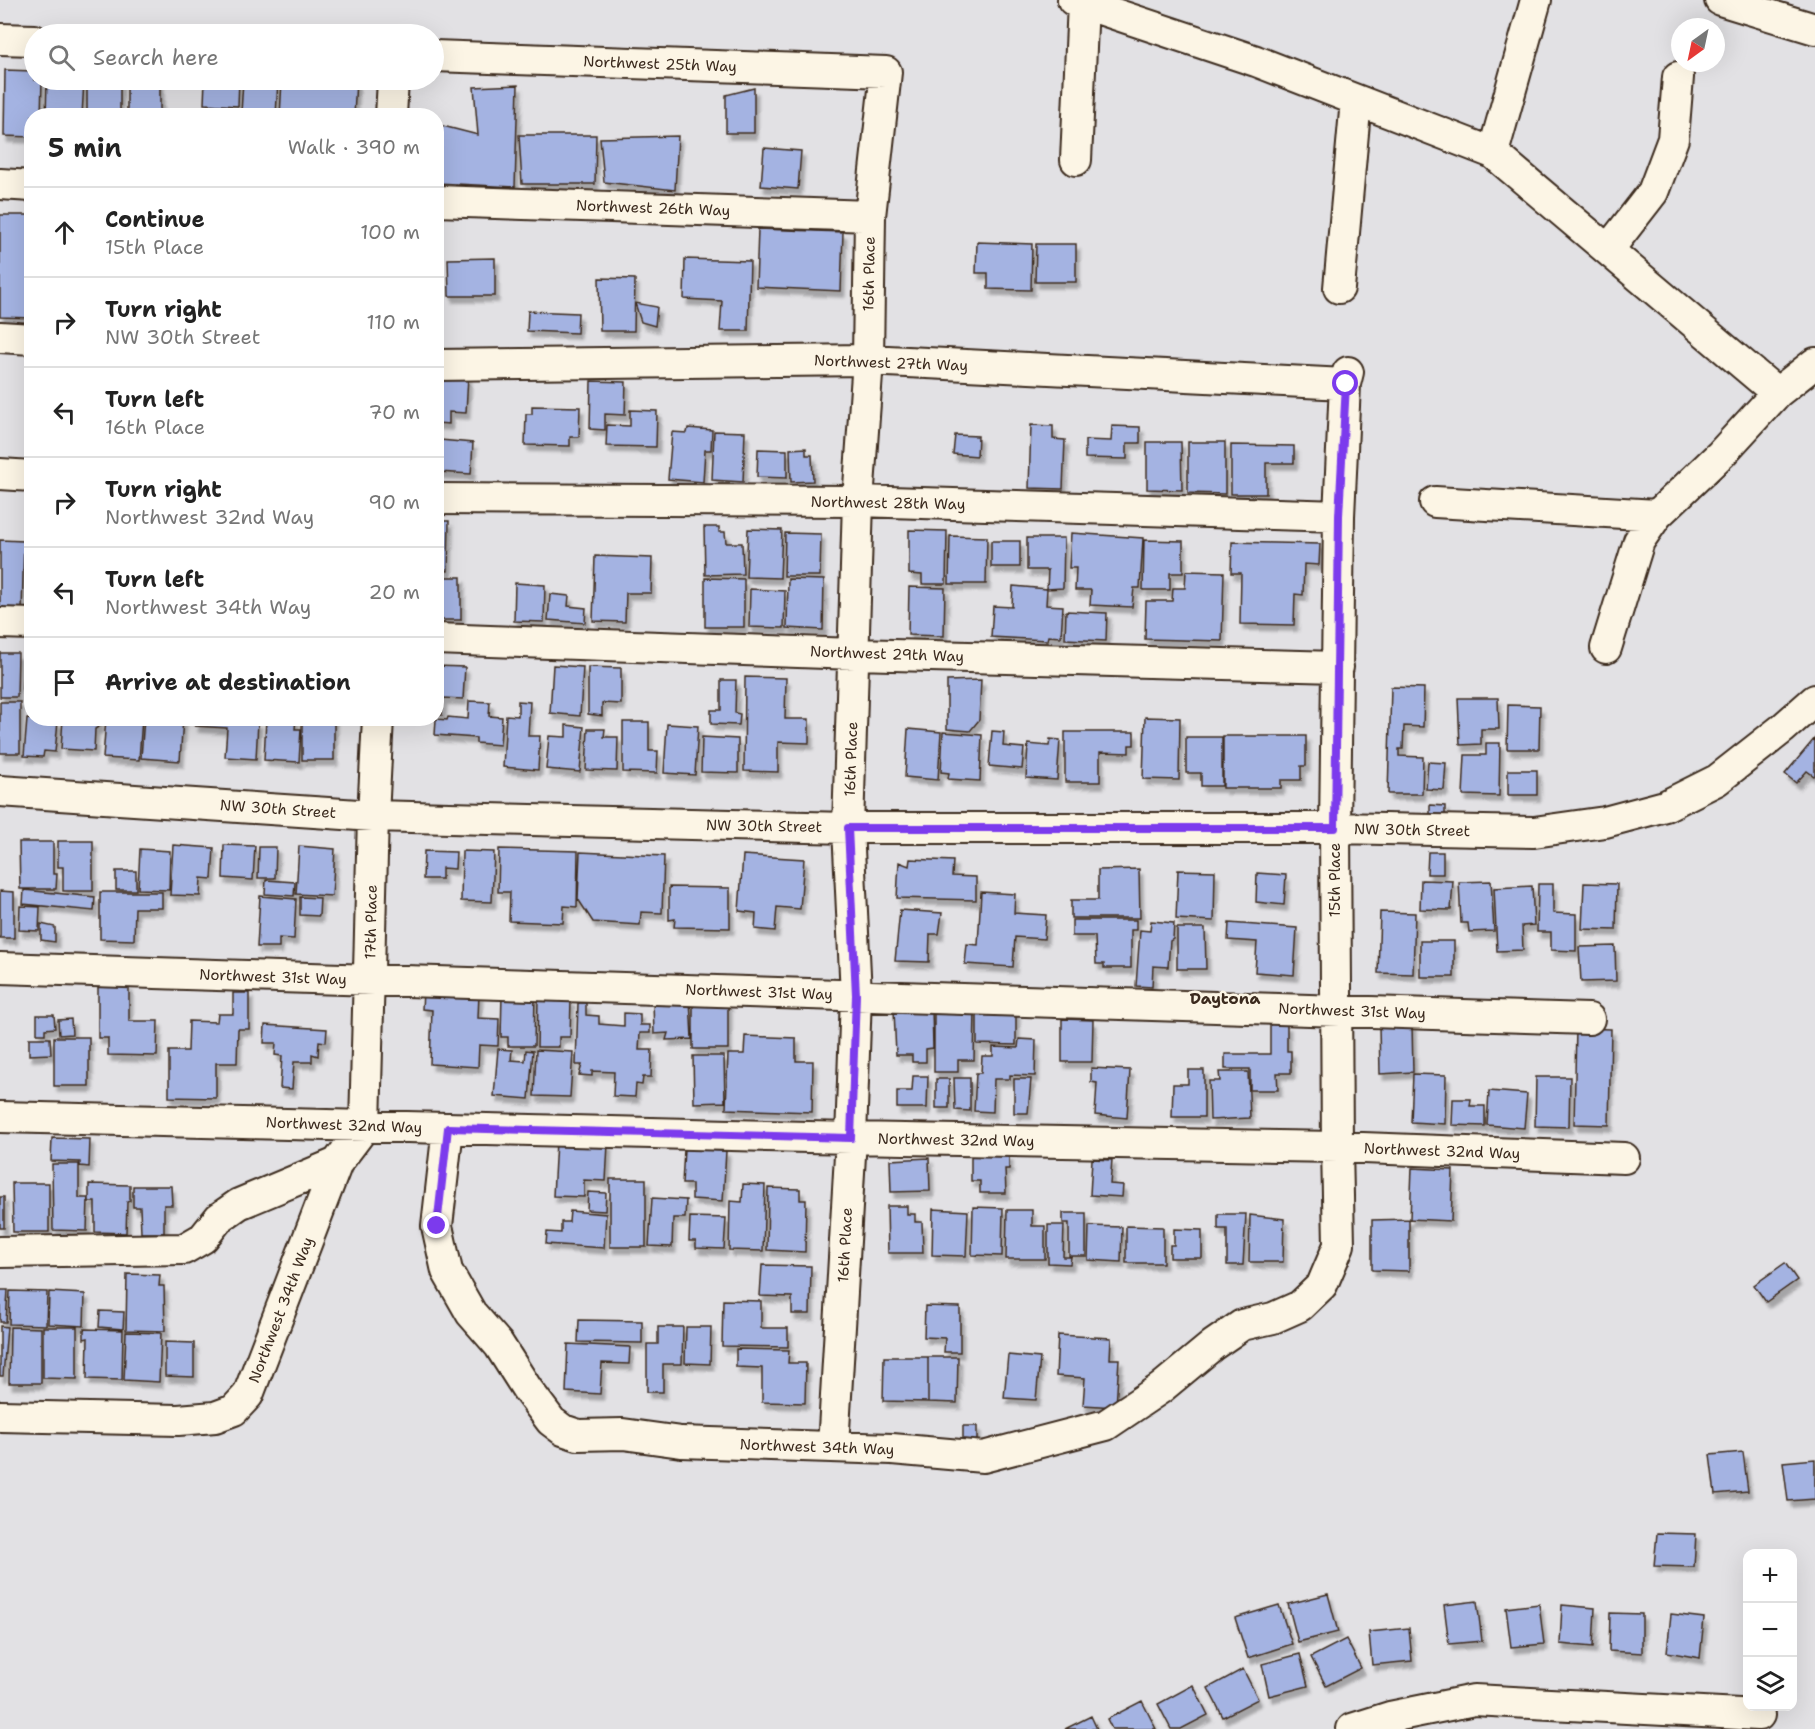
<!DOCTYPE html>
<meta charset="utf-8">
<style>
body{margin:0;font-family:"Shantell Sans",sans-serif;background:#f6f6f6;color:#222}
.controls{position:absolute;right:18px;bottom:18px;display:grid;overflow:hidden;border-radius:12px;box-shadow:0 6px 24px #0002}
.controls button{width:54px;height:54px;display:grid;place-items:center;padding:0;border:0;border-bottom:2px solid #e0e0e0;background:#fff;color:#222;font:30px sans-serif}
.compass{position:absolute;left:1671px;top:18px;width:54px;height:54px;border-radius:50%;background:#fff;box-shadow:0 6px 24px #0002;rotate:213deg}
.stop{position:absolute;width:18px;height:18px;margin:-14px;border:4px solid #7c3aed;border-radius:50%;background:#fff}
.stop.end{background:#7c3aed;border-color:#fff;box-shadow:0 2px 6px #0008}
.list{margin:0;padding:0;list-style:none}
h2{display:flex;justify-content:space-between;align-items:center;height:78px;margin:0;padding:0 24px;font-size:26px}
h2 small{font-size:20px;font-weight:400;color:#767676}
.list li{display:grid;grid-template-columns:39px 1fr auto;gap:18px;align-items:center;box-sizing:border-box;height:90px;padding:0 24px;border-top:2px solid #e0e0e0}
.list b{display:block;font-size:22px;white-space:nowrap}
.list p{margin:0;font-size:20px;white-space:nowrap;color:#767676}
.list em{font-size:20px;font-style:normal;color:#767676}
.icon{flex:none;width:33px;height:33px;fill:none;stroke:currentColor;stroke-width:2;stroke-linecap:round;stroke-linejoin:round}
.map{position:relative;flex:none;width:1815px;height:1729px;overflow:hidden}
.search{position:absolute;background:#fff;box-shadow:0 6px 24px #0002;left:24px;top:24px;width:420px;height:66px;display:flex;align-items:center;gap:15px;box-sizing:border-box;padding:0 21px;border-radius:33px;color:#767676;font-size:22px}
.panel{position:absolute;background:#fff;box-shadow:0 6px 24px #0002;left:24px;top:108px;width:420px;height:618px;border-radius:24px}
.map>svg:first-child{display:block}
.building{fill:#a4b3e2;stroke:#3b2a1e;stroke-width:1.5;filter:url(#shadow)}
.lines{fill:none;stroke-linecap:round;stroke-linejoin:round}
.minor-casing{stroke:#3b2a1e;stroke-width:34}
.minor{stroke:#fcf5e5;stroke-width:30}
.route{stroke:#7c3aed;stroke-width:8}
.labels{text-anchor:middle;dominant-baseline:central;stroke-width:5;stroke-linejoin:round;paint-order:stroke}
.street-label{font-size:15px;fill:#3b2a1e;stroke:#fcf5e5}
.neighbourhood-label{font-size:16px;font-weight:bold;fill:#3b2a1e;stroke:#fcf5e5}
</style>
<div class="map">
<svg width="1815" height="1729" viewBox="0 0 1815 1729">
<defs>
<filter id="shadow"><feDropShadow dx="3.5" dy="6" stdDeviation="1.5" flood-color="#0004"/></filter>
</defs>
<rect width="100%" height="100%" fill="#e2e1e4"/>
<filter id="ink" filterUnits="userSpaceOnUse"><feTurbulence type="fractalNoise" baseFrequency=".0167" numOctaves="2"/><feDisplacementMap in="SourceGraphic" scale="12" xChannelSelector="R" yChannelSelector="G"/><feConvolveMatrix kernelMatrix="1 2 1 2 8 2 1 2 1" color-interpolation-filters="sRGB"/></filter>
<g filter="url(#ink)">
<!-- building -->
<path class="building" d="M5,70L34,71V80H42L41,116H32V137L4,136Z
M47,80H84L82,116H46Z
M87,80H120V116H87Z
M127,80H160V116H127Z
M205,80H239L238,106L204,104Z
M243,80H278L276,116L241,113Z
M282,80H356L354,116H280Z
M518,85L515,187L437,183L439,125L478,135L474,87Z
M754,88V133H726V95Z
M519,135H596L595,184H522Z
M678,136L675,190L604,182L600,138Z
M764,148L801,151L798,189L761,186Z
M0,215H32V318L0,317Z
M758,229L843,232L841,291L756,287Z
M977,242L1032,244L1031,290L988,289V273H976Z
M1036,244H1076V282H1035Z
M495,258V296H449L448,259Z
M685,259L750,261L748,331H720L722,301L684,299Z
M599,278L635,279L634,331H600Z
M635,303L657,307L655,326L641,322Z
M528,311L578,313L577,333L527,331Z
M436,374L468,376L466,413L449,412V424L436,423Z
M591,381L626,382L625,415L605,414V430L590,429Z
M532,406L580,407L579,437H570V446L525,445L526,414H532Z
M630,410L657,411L656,447L606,446L607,425L630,426Z
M1031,425L1053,426V439L1065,440L1063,489L1029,488Z
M1112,426L1140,427V443H1127V459L1085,458V440L1111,441Z
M688,428L712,430L711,450H705L703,482L668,479L672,432L687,433Z
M714,431L745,432L743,482L712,480Z
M955,435L978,436L977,456L953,454Z
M440,440L473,443L471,474L438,472Z
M1147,442H1181L1182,490L1147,489Z
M1188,442H1225V494L1188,493Z
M1231,445L1294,446V463H1266V494H1231Z
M806,448V455H812L813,481L791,482L790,449Z
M758,449L787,450V478L757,477Z
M29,511H32V543H28Z
M436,521H449L448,571L436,570Z
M704,527H719V532H725L726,543H742L743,574L705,575Z
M748,529L782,530L780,578L746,577Z
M909,530L947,531L946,584H922V575L909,574Z
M785,533L821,534L820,576H784Z
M1071,533L1143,538L1140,588H1134L1132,607L1090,605L1091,590H1075L1076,568H1069Z
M950,536L987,537L986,584H949Z
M1027,538H1064L1063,588L1047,589L1048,570H1027Z
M0,540L24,541L22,611L0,610Z
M1144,540L1183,541V573H1170V590H1143Z
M991,541H1020V567H991Z
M1232,542L1320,544L1319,565L1304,564L1303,595L1295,594L1294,625L1240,624L1241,573H1231Z
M595,556L652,558L651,593H626L625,622L593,621Z
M1186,571L1224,572L1222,641L1145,639L1146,601H1172L1173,588H1185Z
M443,577H461V620H436V586H443Z
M705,578L744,579V627H705Z
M788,579L824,580L823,630L787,628Z
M515,583L545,585L544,622L514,621Z
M1013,586L1047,589L1046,605L1063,606L1061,637L1048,636L1047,640L991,637L993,606L1012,607Z
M909,587L945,588L944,636L908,635Z
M750,589L785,591L784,628L749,627Z
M550,594L569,596L568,606L586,608L585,623L548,620Z
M1066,611L1107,613L1106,641L1065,639Z
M0,653H18L17,697H0Z
M24,654L32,655V689H22Z
M553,665L583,667L580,716L550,713Z
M436,666L465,667L463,699L443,698L442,715H436Z
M588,667L621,668V704L602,703V716L588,714Z
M745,677L786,678L785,719H809V743L778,742V772L744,771Z
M721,680H736L735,713L740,714L739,725L711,724V710H721Z
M981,680L979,720L970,731L947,729V681Z
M1391,687L1424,688L1423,727L1404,726L1403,749H1399V756L1423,757L1422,794H1388Z
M1458,698H1498L1499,729H1481V744L1460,745Z
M469,701L490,702L489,716L502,717L500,745L476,743V738L435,735L436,719L447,720L448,717L468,719Z
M518,701L530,702L528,736H540L538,770L503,767L506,715L518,716Z
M0,702H20V753H0Z
M1508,705L1540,706L1539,749H1507Z
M1145,717L1180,718L1179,780L1143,779Z
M63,718H100V726L95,729L94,751L61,749Z
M106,718H142L139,760L103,758Z
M144,718H183L180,761L141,758Z
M196,718H248L247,722H258L256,759L225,757L227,728L195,726Z
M266,718H296L295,729H301L299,762L264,760Z
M302,718H334V760H302Z
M27,719L58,721L55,752L44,751L43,757L24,756Z
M623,722H649V751H658L657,773L623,772Z
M667,724L698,726L695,775L664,773Z
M566,725L584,727L580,772L546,769L549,736L566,737Z
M588,729H605L604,737H618L617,771L586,770Z
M908,729L941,732L938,780L905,777Z
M992,731L1004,732L1003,746L1024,748L1022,769L989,766Z
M943,732L982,735L980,781L948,779L949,773L941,772Z
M1065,732H1134V745H1129V753L1100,752V782H1065Z
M1223,736H1306V766H1301V780H1281V788H1223Z
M702,737L738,739V773L701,772Z
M1186,737H1222V786H1201V773H1186Z
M1815,738V775L1814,776L1807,771L1796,783L1785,774Z
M1050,739L1060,740L1057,780L1026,778L1028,744L1049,746Z
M1486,743H1500L1499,796L1463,795L1465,755H1486Z
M1428,762L1446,763L1444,790L1426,789Z
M1508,770H1537V795H1508Z
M1430,805L1445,806V817L1430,816Z
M58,841H93V891H63V867H58Z
M19,842H53V874H57L56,889H20Z
M173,845L214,848L212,879L201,878L200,896L170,895Z
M224,845L255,846L253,880L223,878Z
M299,846L335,849L332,896L296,894Z
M259,847H276L275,878H258Z
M140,849L170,851L169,890L138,889Z
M499,849L578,851L577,907L564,906L563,923L509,921L510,892H498Z
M424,851L456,852L455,869L442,868V879H423Z
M462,851L494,852L492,902L461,901Z
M580,852L664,856L662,913L641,912L640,925L593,922L578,899Z
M1428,852H1443V874H1427Z
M743,855L804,859L800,909L777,907L775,931L755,929L756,913L739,911Z
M910,859L953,861L952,876L976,877V900L897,898L899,862L909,866Z
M1139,869L1140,918H1071V900H1098V870Z
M1178,870L1215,871L1214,921L1176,919Z
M116,871H136V890H116Z
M1257,873L1286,875L1284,905L1256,902Z
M266,880L295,882L294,896L265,894Z
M1421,880L1453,881L1451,910L1420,909Z
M1491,881L1494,931L1469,932L1468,923H1461L1459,882Z
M1584,883L1617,884L1616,930L1582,929Z
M1538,884H1553V913L1576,914V951L1551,950V932H1537Z
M1532,886L1534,925L1522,926L1523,950L1497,951L1494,888Z
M669,887L730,888V928L674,927L675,919L669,920Z
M24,890L95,897L94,911L23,904Z
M0,891L14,892V938H0Z
M100,892H162V908H135L134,940L100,939Z
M981,892L1015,894L1014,913L1046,915L1044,939L1015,937L1013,967L965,964L967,944L978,945Z
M260,896L296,899L294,939L279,938V947H257Z
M300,897L320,898L319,916L300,915Z
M20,906L40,907L39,931L19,930Z
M900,910L942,913L939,934H930L929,962L895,961Z
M1380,912L1415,913L1413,974L1378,973Z
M1072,920H1136V930H1131V968H1104V964H1096L1095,936H1072Z
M1151,921L1174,923L1173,939L1170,941L1168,967L1153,966L1152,987L1136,986L1140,930L1150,931Z
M1229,923L1297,928L1294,975L1255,972L1257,942L1228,940Z
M41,924L55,927V942L41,940Z
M1177,928H1205L1206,969H1177Z
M1420,941H1454V977H1420Z
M1615,946L1616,981L1581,982L1579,947Z
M98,985L129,986V1021H158L157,1056L108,1055V1038H98Z
M423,992L479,994L478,1018L499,1019L498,1046L479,1045L478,1067L430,1064L432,1010L422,1009Z
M233,993H249V1029H238L237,1063H216V1098L169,1097V1051H188L189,1021L217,1022L218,1014H233Z
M502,994H535L534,1046H508V1037H501Z
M538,999L571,1000L570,1037H559V1047H537Z
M690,999L692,1039L666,1040L668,1033L654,1034L653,1001Z
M693,1002L728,1003V1049H693Z
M578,1003H586V1015L599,1016V1024L624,1026V1013L640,1014V1025H650V1033H640L639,1050H652L651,1077H643L642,1085L636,1084L635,1097L613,1096L614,1072L592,1071V1076L579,1075L582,1065H576Z
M932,1009L933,1048L926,1049V1062H912V1055H896L894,1010Z
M934,1009L975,1010L974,1060H958V1072H934Z
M977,1011H1016V1045L977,1044Z
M37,1015H54L55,1028L45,1029V1034H37Z
M71,1019L72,1034L59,1035L58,1020Z
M1062,1019L1093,1020L1092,1062H1062Z
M1270,1024H1287V1051H1291V1073H1277L1278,1090H1250V1069H1225V1054H1270Z
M1412,1024L1413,1072L1380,1074L1379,1025Z
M265,1025L327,1029L326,1042L319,1041L318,1056L312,1054V1062H294L292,1089L280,1088L282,1056L275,1055L276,1043H264Z
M1576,1028L1611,1029L1609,1125L1574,1124Z
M745,1036L796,1038V1061H813L812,1112L726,1109L728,1054H744Z
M54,1037H89V1086H54Z
M29,1038H50L51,1054L29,1055Z
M1019,1039L1036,1040L1035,1076L1010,1075V1079H994L993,1112L974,1111L976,1073H981L982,1056H993V1047L1018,1048Z
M498,1049L512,1050L511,1060L525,1061L526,1050L533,1051L529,1099L494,1096Z
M536,1050L573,1052L570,1097L534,1096Z
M693,1056H724L725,1102L694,1103Z
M1091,1068L1130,1070L1127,1118L1095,1115L1097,1083L1091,1082Z
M1188,1070H1204V1117H1172L1173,1084H1188Z
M1219,1072H1248L1250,1118L1210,1120L1209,1081H1220Z
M1413,1074L1446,1075L1445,1124L1411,1122Z
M913,1076H928L927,1108H897V1091H912Z
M1536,1077H1570L1569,1127L1535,1126Z
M954,1078H970V1111L955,1110Z
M936,1079H949V1108H936Z
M1014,1079H1031L1028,1113H1014Z
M1489,1091L1527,1094L1524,1128L1487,1125Z
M1453,1099H1471L1470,1106H1485V1126L1452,1125Z
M52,1138L90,1139L89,1167L80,1166V1162L51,1161Z
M556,1141L608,1144L606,1181L584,1180V1197L553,1196Z
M684,1149L726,1151L723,1201L692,1199V1184H682Z
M971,1155H1009V1169H1005L1006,1193H980V1181H971Z
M929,1158L930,1191L891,1192L890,1160Z
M1092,1159L1112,1160L1110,1184L1123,1185L1122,1197L1090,1195Z
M52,1164H79V1198H88L87,1231L53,1230Z
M1412,1168L1453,1170L1451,1221L1410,1219Z
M610,1179H646V1247H610Z
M12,1183H49V1232H13Z
M89,1184L130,1185V1201L127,1202L126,1233L95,1232V1202H89Z
M743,1184L765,1185L763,1251L729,1250L730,1201L742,1202Z
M133,1186H171L172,1205H164V1233H141L140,1207H133Z
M768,1188L800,1189V1200H806L805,1252L767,1250Z
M588,1192L606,1193L605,1211L587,1210Z
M0,1197H4V1228H0Z
M652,1198L686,1200L685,1218H673L672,1247L649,1246Z
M887,1206H907V1214H915V1222H922L923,1253H888Z
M973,1207L1003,1208L1002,1256L972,1255Z
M933,1209L968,1211L966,1256L932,1255Z
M1007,1210H1032V1226H1045V1259H1006Z
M570,1211L606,1214L604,1248L546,1244L547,1232L561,1233V1222H569Z
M1063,1213H1086V1256H1069V1223H1063Z
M1218,1214H1246L1243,1265H1227V1229H1218Z
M1250,1215L1284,1219L1283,1262H1249Z
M690,1217L726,1218L724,1249L696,1248V1241H689Z
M1409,1219V1271L1372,1270V1220Z
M1048,1225H1064L1063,1257H1071L1070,1264L1048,1263Z
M1089,1226L1122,1227L1121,1262L1088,1260Z
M1126,1226L1163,1227V1263H1126Z
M1174,1229L1202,1230V1258H1170V1245H1174Z
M1785,1263L1797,1280L1766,1302L1754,1285Z
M762,1265L811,1266L810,1314H792V1297L760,1296Z
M127,1274L160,1275L159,1286H164L165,1331L126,1330Z
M0,1290H8L6,1322H0Z
M10,1291L47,1292L46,1325L9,1324Z
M49,1292L85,1294L84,1326L48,1324Z
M723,1300L761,1301V1328H788V1347L722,1346Z
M925,1306L960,1307V1352H944L945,1338L924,1337Z
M100,1311L124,1312L123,1329L99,1327Z
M579,1320L642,1321V1343L578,1342Z
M0,1326L7,1327L3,1376H0Z
M10,1327L41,1328V1383H9Z
M43,1327H77V1379L43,1378Z
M658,1327H683L682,1364H663V1392H647V1344H658Z
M686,1327H711L710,1364L685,1363Z
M84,1329L123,1330L122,1380L87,1379L88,1338L84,1339Z
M126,1332L161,1333L159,1382L124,1380Z
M1058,1335L1111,1338L1110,1359H1119L1116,1407L1083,1405L1085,1378L1056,1376Z
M165,1342L194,1343V1377L165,1376Z
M568,1344L630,1347L629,1364L602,1363L600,1394L566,1392Z
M736,1349L789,1350L788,1363H806L805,1403L762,1402V1368L736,1367Z
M1008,1355L1040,1358L1036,1400L1004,1398Z
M884,1357H928V1402L883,1401Z
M928,1357H958L957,1403L928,1402Z
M963,1426H977V1449H963Z
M1743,1452L1748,1491L1715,1494L1710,1455Z
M1815,1459V1499L1788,1501L1783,1462Z
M1657,1533L1696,1534L1694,1567L1654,1566Z
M1328,1594L1338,1632L1298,1642L1288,1604Z
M1477,1601L1482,1641L1449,1644L1444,1605Z
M1539,1604L1544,1644L1511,1647L1506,1608Z
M1279,1605L1292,1644L1248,1658L1235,1618Z
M1562,1605L1595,1608L1593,1647L1560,1644Z
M1610,1613L1642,1614V1653L1609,1651Z
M1671,1614L1704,1618L1700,1658L1667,1652Z
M1409,1628L1412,1661L1372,1665L1369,1632Z
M1346,1639L1361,1668L1326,1686L1311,1657Z
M1300,1654L1308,1686L1269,1696L1262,1664Z
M1243,1669L1258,1699L1223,1717L1208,1688Z
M1193,1685L1208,1715L1181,1729H1171L1158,1704Z
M1142,1701L1156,1729H1112L1107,1719Z
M1091,1716L1097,1729H1065Z"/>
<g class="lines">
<!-- minor casing -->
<g class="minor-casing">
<path id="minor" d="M1073,0L1256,61L1493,153L1777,393
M1720,0L1815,29
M0,39L34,40
M434,56L886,72L870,216L868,360L858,501L848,828L856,995L851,1138L833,1447
M391,116L393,80
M1493,153L1536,0
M1076,160L1083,3
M0,184L32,186
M436,201L870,216
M1608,250L1653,192L1673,139L1678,77
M1339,288L1356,100
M0,337L32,339
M436,365L868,360L1345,384
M0,474L32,476
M436,499L858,501L1339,516
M1435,502L1657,515
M0,623L32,624
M436,639L855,654L1338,667
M1606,648L1639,541L1657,515L1721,454L1777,393L1815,363
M0,791L373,816L848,828H1335L1534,832L1605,822L1665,806L1717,780L1782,729L1815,700
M0,968L1589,1019
M0,1117L851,1138L1337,1147L1624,1158
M448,1128L437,1226L447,1271L471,1313L499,1345L527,1389L551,1421L563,1430L578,1435L623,1434L681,1442L892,1449L983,1457L1106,1425L1161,1388L1213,1345L1242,1325L1273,1318L1300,1306L1322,1285L1339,1245L1337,1147L1335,828L1339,516L1345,384L1348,372
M0,1252L184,1249L203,1238L219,1218L239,1204L337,1163
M0,1416L178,1420L215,1417L234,1410L248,1395L337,1163L365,1126L373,816L378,718
M1352,1729L1390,1717L1474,1700L1759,1715"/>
</g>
<!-- minor -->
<use href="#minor" class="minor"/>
</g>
</g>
<g class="lines" filter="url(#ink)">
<!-- route -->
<path class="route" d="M437,1226L448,1128L851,1138L856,995L848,828H1335L1339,516L1346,384"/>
</g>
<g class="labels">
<!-- street labels -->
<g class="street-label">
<text transform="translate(660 64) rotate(2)">Northwest 25th Way</text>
<text transform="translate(653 208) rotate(2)">Northwest 26th Way</text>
<text transform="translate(869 274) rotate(-89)">16th Place</text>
<text transform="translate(891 363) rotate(2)">Northwest 27th Way</text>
<text transform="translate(888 503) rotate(1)">Northwest 28th Way</text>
<text transform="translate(887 654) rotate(2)">Northwest 29th Way</text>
<text transform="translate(851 759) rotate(-88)">16th Place</text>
<text transform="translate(278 809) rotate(4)">NW 30th Street</text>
<text transform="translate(764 826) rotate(1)">NW 30th Street</text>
<text transform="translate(1412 830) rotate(1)">NW 30th Street</text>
<text transform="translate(1335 880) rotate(-90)">15th Place</text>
<text transform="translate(371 922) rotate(-89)">17th Place</text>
<text transform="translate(273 977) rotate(2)">Northwest 31st Way</text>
<text transform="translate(759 992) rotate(2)">Northwest 31st Way</text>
<text transform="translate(1352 1011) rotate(2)">Northwest 31st Way</text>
<text transform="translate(344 1125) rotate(2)">Northwest 32nd Way</text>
<text transform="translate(956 1140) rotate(1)">Northwest 32nd Way</text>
<text transform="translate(1442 1151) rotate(2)">Northwest 32nd Way</text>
<text transform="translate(845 1245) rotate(-87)">16th Place</text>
<text transform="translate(281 1310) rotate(-69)">Northwest 34th Way</text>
<text transform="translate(817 1447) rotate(2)">Northwest 34th Way</text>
</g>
<!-- neighbourhood labels -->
<g class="neighbourhood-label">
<text x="1225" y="998">Daytona</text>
</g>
</g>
</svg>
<div class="controls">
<button>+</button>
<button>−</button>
<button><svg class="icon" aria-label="layers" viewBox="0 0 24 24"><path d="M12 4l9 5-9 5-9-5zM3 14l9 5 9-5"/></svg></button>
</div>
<svg class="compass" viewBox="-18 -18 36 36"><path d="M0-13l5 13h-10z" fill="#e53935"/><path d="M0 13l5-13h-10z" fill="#767676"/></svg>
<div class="stop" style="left:1346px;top:384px"></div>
<div class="stop end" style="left:437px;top:1226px"></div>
<div class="search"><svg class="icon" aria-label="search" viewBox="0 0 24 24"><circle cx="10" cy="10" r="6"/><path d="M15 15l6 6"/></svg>Search here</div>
<section class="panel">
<h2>5 min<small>Walk · 390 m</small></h2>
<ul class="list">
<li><svg class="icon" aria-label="ahead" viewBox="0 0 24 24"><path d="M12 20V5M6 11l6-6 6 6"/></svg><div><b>Continue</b><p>15th Place</p></div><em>100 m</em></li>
<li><svg class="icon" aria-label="right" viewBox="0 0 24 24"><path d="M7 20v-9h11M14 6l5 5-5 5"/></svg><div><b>Turn right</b><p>NW 30th Street</p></div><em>110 m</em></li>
<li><svg class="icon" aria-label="left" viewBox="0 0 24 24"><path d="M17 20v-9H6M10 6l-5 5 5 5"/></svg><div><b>Turn left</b><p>16th Place</p></div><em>70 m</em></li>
<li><svg class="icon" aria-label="right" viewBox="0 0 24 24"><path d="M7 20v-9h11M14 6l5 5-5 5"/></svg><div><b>Turn right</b><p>Northwest 32nd Way</p></div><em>90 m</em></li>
<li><svg class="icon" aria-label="left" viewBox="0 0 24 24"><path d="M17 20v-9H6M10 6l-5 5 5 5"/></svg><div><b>Turn left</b><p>Northwest 34th Way</p></div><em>20 m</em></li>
<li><svg class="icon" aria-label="arrive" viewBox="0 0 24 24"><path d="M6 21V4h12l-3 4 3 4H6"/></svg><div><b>Arrive at destination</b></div></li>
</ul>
</section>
</div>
